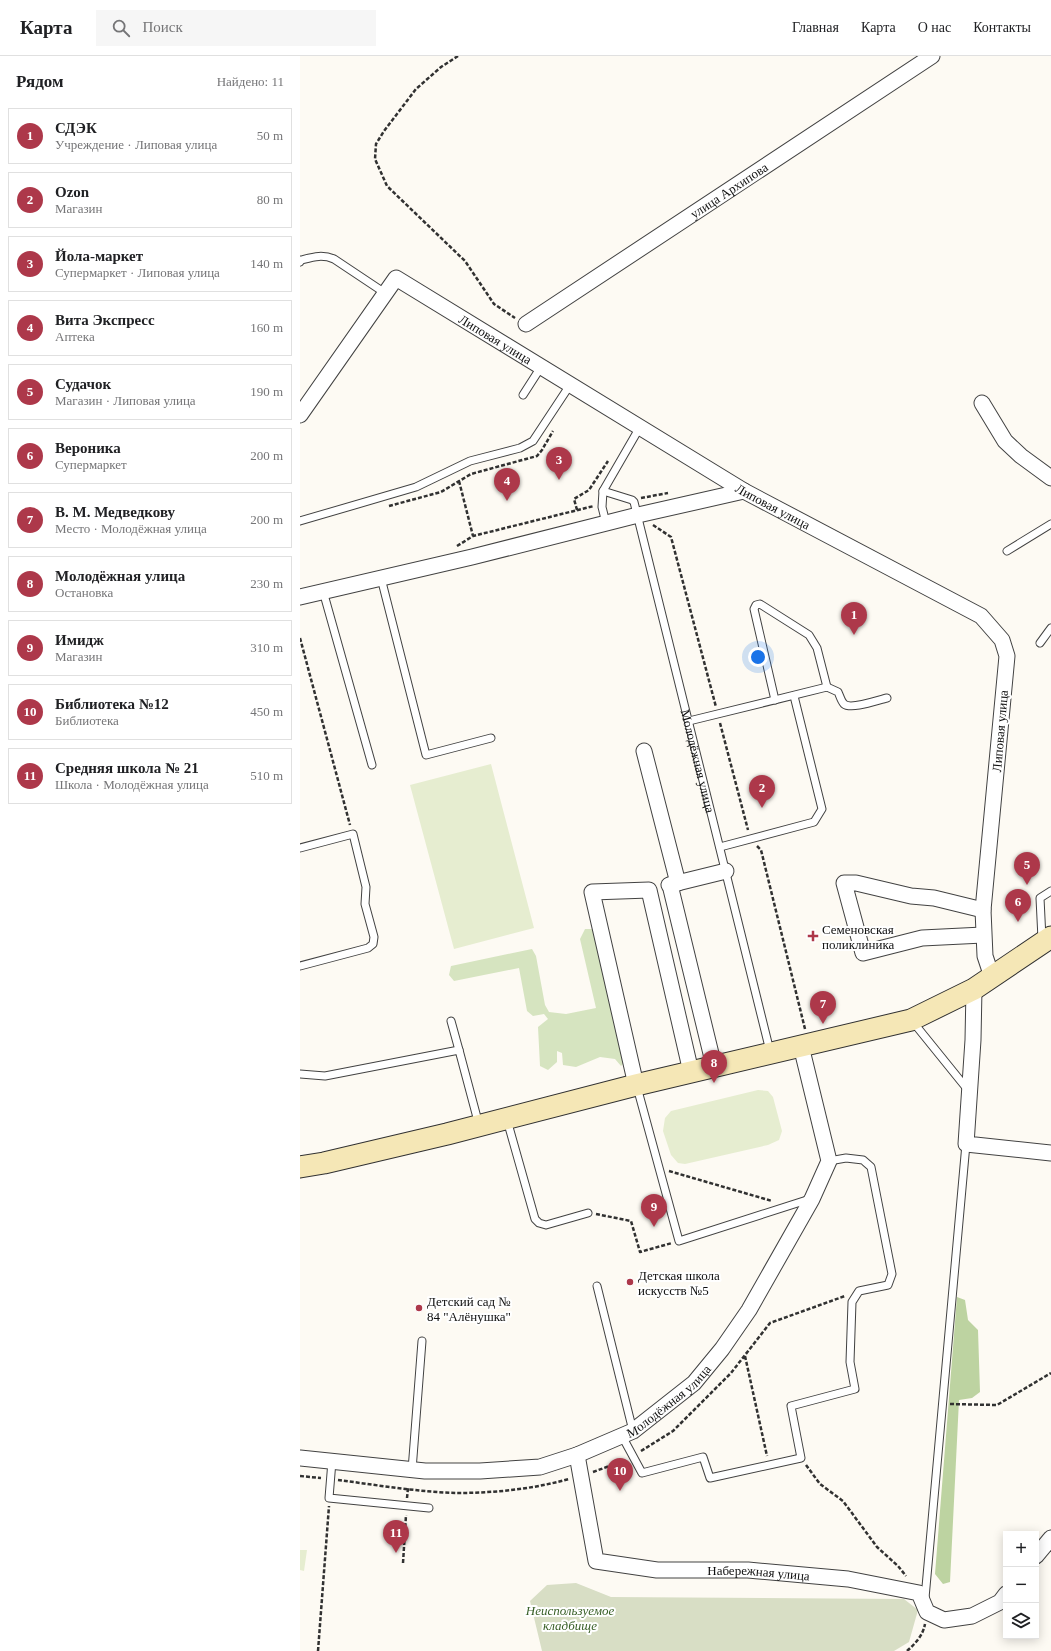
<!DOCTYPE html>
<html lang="ru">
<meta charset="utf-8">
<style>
body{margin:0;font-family:Georgia,serif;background:#f6f6f6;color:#202124}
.controls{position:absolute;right:12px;bottom:12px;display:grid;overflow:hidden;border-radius:0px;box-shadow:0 2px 10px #0003}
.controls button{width:36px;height:36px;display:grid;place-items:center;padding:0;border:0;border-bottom:1px solid #e0e0e0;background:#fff;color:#202124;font:20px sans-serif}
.you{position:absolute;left:458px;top:601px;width:14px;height:14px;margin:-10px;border:3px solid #fff;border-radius:50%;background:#1a73e8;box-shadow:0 0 0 6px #1a73e833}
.badge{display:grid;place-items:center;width:26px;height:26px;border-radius:50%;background:#ad384a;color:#fff;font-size:13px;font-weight:700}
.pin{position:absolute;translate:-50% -33px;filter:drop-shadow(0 1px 2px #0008)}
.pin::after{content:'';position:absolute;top:21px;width:14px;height:12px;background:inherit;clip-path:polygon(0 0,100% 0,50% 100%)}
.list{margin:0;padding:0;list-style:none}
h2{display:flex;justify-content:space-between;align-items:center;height:52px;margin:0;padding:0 16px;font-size:17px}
h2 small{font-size:13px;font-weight:400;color:#757577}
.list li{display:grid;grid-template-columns:26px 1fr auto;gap:12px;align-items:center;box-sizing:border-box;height:56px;margin:0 8px 8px;padding:0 8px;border:1px solid #e0e0e0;border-radius:0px}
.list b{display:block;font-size:15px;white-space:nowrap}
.list p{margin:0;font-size:13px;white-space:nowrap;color:#757577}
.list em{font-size:13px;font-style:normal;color:#757577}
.icon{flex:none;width:22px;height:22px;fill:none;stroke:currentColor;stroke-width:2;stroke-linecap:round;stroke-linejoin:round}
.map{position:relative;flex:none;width:751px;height:1595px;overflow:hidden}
header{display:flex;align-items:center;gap:24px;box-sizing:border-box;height:56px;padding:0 20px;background:#fff;border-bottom:1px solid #e0e0e0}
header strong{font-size:19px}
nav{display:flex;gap:22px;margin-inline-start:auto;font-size:14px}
.search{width:280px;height:36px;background:#f6f6f6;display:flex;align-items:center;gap:10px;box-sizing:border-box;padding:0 14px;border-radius:0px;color:#757577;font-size:15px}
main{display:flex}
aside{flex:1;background:#fff}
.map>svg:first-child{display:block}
.green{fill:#d6e4c0}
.forest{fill:#bdd3a1}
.cemetery{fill:#d8dec5}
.pitch{fill:#e6edd0}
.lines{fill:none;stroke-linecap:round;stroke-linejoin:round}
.lane-casing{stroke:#424242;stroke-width:9}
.street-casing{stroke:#424242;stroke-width:17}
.secondary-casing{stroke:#313131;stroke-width:23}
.path{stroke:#313131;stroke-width:2.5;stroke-dasharray:4 2;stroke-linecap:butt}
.lane{stroke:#fff;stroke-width:7}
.street{stroke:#fff;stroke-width:15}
.secondary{stroke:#f5e7b6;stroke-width:21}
.poi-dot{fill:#ad384a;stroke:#fff;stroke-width:1.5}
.labels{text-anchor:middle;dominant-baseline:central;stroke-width:4;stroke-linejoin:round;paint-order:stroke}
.street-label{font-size:13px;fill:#0f0f0f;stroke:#fff}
.poi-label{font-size:13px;fill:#0f0f0f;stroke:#fff;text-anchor:start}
.park-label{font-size:13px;font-style:italic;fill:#385f27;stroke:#fff}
</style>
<header>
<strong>Карта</strong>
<div class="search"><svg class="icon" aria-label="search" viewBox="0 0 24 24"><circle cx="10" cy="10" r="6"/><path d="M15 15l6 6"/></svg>Поиск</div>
<nav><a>Главная</a><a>Карта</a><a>О нас</a><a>Контакты</a></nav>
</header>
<main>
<aside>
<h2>Рядом<small>Найдено: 11</small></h2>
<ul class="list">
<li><span class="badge">1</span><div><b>СДЭК</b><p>Учреждение · Липовая улица</p></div><em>50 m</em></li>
<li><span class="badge">2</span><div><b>Ozon</b><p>Магазин</p></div><em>80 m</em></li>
<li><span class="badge">3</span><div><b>Йола-маркет</b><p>Супермаркет · Липовая улица</p></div><em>140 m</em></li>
<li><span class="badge">4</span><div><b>Вита Экспресс</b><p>Аптека</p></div><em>160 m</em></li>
<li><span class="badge">5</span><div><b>Судачок</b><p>Магазин · Липовая улица</p></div><em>190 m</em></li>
<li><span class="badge">6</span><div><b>Вероника</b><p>Супермаркет</p></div><em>200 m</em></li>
<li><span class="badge">7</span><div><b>В. М. Медведкову</b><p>Место · Молодёжная улица</p></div><em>200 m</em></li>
<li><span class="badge">8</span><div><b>Молодёжная улица</b><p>Остановка</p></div><em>230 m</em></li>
<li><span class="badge">9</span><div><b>Имидж</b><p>Магазин</p></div><em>310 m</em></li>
<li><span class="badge">10</span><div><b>Библиотека №12</b><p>Библиотека</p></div><em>450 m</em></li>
<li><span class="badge">11</span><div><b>Средняя школа № 21</b><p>Школа · Молодёжная улица</p></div><em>510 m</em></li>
</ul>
</aside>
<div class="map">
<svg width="751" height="1595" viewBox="0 0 751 1595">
<rect width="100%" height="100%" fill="#fdfaf3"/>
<!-- green -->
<path class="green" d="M285,873H295L325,1006L321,1010L315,1003L300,1001L276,1011L263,1009L262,997L257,995V1006L248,1014L240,1010L238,971L248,963L244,958L233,960L227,955L219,912L154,925L149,919L151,910L232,893L236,900L245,949L249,956L266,958L296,952L280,883Z"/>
<!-- forest -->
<path class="forest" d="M657,1241L665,1244L668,1264L678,1274L680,1336L672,1342L659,1344L650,1526L643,1528L635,1518Z"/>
<!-- cemetery -->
<path class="cemetery" d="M276,1527L311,1541L604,1543L618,1554L609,1586L594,1595H242L230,1545L247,1529Z"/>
<!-- pitch -->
<path class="pitch" d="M191,708L234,872L154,893L110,729Z
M458,1034L468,1035L473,1041L482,1075L479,1084L468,1089L385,1108L378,1107L371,1099L363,1075L365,1062L371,1055Z
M0,1494H7L4,1515L0,1514Z"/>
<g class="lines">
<!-- lane casing -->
<g class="lane-casing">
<g id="lane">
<path d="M0,206L1,204C13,201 22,198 34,203L85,237"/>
<path d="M223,339L241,311"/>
<path id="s1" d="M303,435L332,444L334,446L470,995"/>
<path d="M0,465L116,431L170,405L220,392L233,385L270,329"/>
<path d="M306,467L302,451L303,435L340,371"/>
<path d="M707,495L751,468"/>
<path d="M81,522L126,699L191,682"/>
<path d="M23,535L72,709"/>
<path d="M740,587L751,572"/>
<path d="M475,644L454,553L456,549L460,548L509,579L517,592L527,631"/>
<path d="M389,665L527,631L538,636C540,640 541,645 544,648C551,654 578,644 587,642"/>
<path d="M420,791L514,766L522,753L494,640"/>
<path d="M0,792L53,778L66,831L65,848L74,881L73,888L68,892L0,910"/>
<path d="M742,883L740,842L751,835"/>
<path d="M151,965L159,994"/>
<path d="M613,966L668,1034"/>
<path d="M0,1018L25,1020L159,994L179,1069"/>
<path d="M337,1031L379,1185L510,1143"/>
<path d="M207,1064L235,1163L239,1167L246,1169L288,1157"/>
<path d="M297,1230L333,1375"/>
<path d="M322,1380L342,1417L403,1401L410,1422L501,1402L491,1350L555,1333L550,1306L552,1246L559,1235L588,1229L592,1218L571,1111L563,1104L546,1102L529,1105"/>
<path d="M32,1405L29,1442L129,1452"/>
<path d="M112,1414L122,1285"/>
<path d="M625,1542L666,1088"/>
</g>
</g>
<!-- street casing -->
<g class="street-casing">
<g id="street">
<path id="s2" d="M226,268L632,0"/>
<path d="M682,347L705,385L721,400L751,422"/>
<path id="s3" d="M0,359L96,222L444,435L681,560L702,584L707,600L683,854L685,900L692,921"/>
<path d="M0,541L172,501L338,459L444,435"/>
<path d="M344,695L378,827"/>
<path d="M369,829L426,815"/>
<path d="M370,829L414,1010"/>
<path d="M683,854L634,842L611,840L556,827H544L563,897L622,882L683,879"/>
<path d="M674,933L673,984L666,1088L751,1097"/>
<path d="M336,1029L292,836L349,834L391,1016"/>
<path id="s4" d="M277,1399L296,1505L357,1514H448L548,1523L619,1537L627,1556L644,1564L672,1560L700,1546L706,1538"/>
<path id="s5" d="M0,1402L125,1415H180L240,1411L277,1399L333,1375L394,1327L422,1293L449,1254L512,1143L529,1105L501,990"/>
<path d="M736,1500L751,1482"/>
</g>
</g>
<!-- secondary casing -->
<g class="secondary-casing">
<path id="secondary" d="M0,1111L24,1107L147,1078L336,1029L611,964L674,933L751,881"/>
</g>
<!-- path -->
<path class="path" d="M158,0L141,11L116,33L84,75L76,88L75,103L87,130L165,205L194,248L215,262
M159,425L173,480
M341,442L368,437
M89,450L141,436L171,418L237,400L242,394L253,375
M277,454L274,443L289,434L308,405
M353,469L371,481L416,651
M157,490L173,480L294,450
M0,582L50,769
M420,667L448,774
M457,790L461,794L505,973
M369,1115L472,1145
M296,1158L331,1165L340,1196L372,1187
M445,1300L467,1400
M650,1348L697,1349L751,1317
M341,1395L373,1375L431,1317L470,1267L545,1240
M506,1409L520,1428L543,1445L577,1491L598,1510L606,1520
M293,1416L326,1404
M0,1420L21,1422
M38,1424C77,1429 118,1436 157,1437C195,1437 233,1433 269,1423
M107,1442L108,1432
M103,1507L106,1459
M18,1595L29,1450
M607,1595C616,1587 623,1579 625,1568"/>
<!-- lane -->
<use href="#lane" class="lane"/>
<!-- street -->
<use href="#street" class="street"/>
<!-- secondary -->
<use href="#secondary" class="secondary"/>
</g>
<!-- markers -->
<g class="poi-dot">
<path d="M511 874h4v4h4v4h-4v4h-4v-4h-4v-4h4z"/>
<circle cx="330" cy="1226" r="4"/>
<circle cx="119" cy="1252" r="4"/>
</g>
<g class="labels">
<!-- street labels -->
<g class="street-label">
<text stroke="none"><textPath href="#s2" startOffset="243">улица Архипова</textPath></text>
<text stroke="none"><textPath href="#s3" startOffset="284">Липовая улица</textPath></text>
<text stroke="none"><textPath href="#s3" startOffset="608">Липовая улица</textPath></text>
<text transform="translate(700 675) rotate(-85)">Липовая улица</text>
<text stroke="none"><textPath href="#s1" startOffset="300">Молодёжная улица</textPath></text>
<text stroke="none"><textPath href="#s5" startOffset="387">Молодёжная улица</textPath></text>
<text stroke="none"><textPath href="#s4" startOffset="271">Набережная улица</textPath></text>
</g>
<!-- poi labels -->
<g class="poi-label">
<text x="522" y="873">Семеновская<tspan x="522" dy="15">поликлиника</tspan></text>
<text x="338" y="1219">Детская школа<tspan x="338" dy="15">искусств №5</tspan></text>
<text x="127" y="1245">Детский сад №<tspan x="127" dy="15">84 "Алёнушка"</tspan></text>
</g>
<!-- park labels -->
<g class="park-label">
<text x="270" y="1554">Неиспользуемое<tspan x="270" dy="15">кладбище</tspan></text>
</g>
</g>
</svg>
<div class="controls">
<button>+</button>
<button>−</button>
<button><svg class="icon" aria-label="layers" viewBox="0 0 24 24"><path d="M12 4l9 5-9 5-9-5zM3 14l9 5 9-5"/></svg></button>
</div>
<div class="you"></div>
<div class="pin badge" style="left:554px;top:579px">1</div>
<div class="pin badge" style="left:462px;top:752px">2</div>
<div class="pin badge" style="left:259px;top:424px">3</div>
<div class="pin badge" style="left:207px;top:445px">4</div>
<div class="pin badge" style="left:727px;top:829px">5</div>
<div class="pin badge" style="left:718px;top:866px">6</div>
<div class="pin badge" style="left:523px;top:968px">7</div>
<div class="pin badge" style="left:414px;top:1027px">8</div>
<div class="pin badge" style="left:354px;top:1171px">9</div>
<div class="pin badge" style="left:320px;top:1435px">10</div>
<div class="pin badge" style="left:96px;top:1497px">11</div>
</div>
</main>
